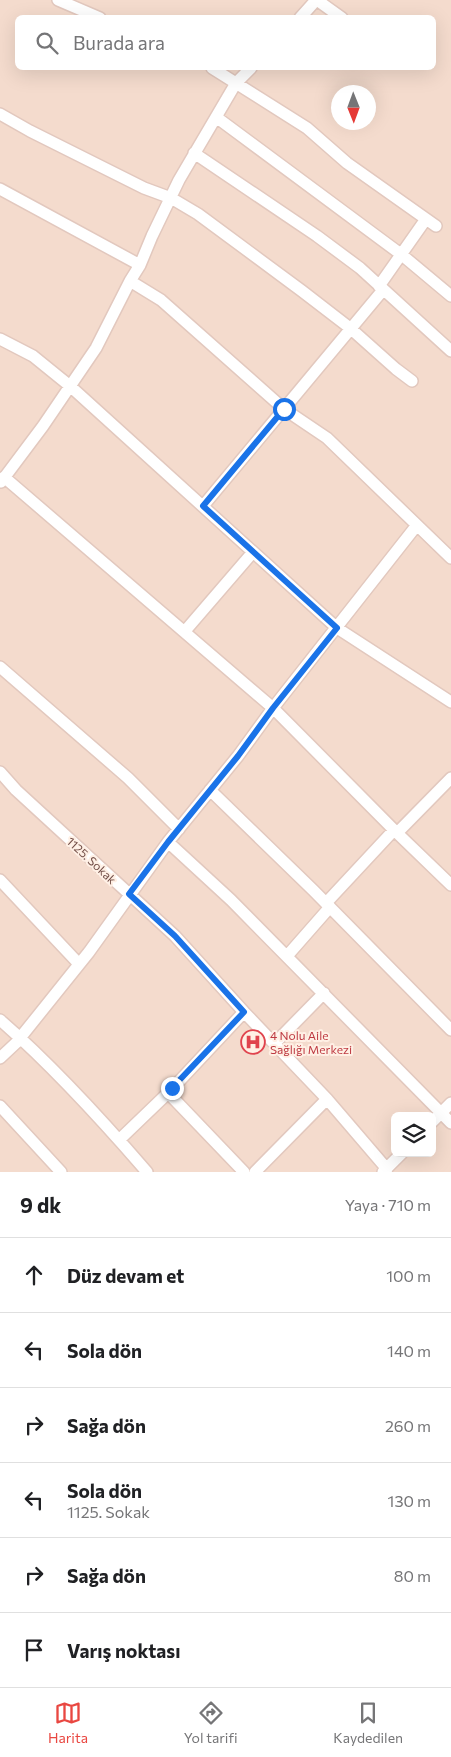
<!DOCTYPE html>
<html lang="tr">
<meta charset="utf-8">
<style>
body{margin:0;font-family:Commissioner,sans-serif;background:#f2f2f2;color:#202124}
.controls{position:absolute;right:15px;bottom:15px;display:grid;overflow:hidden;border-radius:8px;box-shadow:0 5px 20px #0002}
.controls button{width:45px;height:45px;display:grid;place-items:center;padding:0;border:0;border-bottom:1px solid #e0e0e0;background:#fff;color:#202124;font:25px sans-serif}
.compass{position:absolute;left:331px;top:85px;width:45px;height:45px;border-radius:50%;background:#fff;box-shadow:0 5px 20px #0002;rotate:179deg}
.stop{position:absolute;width:15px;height:15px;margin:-11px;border:4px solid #1a73e8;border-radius:50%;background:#fff}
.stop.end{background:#1a73e8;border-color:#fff;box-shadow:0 1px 5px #0008}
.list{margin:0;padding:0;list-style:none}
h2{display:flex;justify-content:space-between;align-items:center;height:65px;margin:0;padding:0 20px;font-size:21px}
h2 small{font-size:16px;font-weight:400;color:#757577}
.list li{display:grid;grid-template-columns:32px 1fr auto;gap:15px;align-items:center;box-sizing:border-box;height:75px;padding:0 20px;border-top:1px solid #e0e0e0}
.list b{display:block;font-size:19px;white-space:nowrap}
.list p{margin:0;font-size:16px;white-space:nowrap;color:#757577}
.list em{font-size:16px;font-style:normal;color:#757577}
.icon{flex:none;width:28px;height:28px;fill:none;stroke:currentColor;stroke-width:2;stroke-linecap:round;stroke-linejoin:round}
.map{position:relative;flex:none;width:451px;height:1172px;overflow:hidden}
.search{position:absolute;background:#fff;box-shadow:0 5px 20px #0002;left:15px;right:15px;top:15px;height:55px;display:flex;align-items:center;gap:12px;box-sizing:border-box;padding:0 18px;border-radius:8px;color:#757577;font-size:19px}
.sheet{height:515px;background:#fff}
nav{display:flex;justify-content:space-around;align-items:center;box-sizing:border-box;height:70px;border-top:1px solid #e0e0e0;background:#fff;font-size:14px;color:#757577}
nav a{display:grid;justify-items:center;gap:2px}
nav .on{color:#e94741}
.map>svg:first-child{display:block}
.residential{fill:#f4dbcd;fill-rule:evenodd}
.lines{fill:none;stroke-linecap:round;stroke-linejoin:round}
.minor-casing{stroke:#e2c8be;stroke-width:14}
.minor{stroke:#fff;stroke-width:11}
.route{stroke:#1a73e8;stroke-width:6}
.labels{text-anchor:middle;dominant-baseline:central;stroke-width:4;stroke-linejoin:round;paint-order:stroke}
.street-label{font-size:12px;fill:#724e47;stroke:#fff0e5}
.health-label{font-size:12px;fill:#be3a42;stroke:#fff0e5;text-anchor:start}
</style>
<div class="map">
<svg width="451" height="1172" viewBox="0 0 451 1172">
<rect width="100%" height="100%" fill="#fcebde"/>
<!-- residential -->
<path class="residential" d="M0,0H451V1172H0ZM18,18H434V68H18ZM338,92H368V122H338ZM395,1116H432V1153H395Z"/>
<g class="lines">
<!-- minor casing -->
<g class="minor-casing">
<path id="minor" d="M58,0L100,18
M317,0L342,18
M300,18L316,0
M212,68L307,128L347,163L436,226
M0,114L30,131L144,188L171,198L198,214L302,291L350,328L396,369L412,381
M216,117L402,255L451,296
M194,153L317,236L360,268L451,351
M0,189L140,265
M130,281L161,300L284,409L327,438L451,558
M379,286L426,219
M0,339L33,356L70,386L337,628L451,702
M4,477L273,708L394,830L451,885
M1,482L43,426L96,348L130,281L140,265L152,236L179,180L236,83L251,68
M203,506L383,290
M185,631L253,552
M0,667L128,778L179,829
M0,772L16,790L175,936L244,1012L327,1099L387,1169
M210,790L313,890L451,1030
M397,833L451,778
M168,842L231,900L451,1123
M0,880L79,964
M326,903L394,830
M287,956L330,907
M244,1012L170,1091V1095L175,1100L244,1172
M0,1020C52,1065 102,1120 147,1172
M275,1043L324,993
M0,1058L16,1043L89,952L168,842L238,756L273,708L417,525
M0,1106L61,1172
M432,1122L451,1103
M119,1140L170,1091
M255,1172L327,1099
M383,1172L402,1153"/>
</g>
<!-- minor -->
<use href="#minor" class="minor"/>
</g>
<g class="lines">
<!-- route -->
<path class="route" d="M172,1088L244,1012L175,936L129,894L168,842L238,756L273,708L337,628L203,506L284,409"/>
</g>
<!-- icons -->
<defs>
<g id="hospital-ring" transform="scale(1.25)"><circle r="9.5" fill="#fff0e5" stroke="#e0444e" stroke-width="1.5"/><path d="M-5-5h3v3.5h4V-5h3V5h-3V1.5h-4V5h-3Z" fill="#e0444e"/></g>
</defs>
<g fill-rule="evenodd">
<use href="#hospital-ring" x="253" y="1042"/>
</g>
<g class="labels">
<!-- street labels -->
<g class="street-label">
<text transform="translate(92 860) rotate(43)">1125. Sokak</text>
</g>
<!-- health labels -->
<g class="health-label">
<text x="270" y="1035">4 Nolu Aile<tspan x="270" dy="14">Sağlığı Merkezi</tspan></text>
</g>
</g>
</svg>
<div class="controls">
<button><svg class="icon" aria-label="layers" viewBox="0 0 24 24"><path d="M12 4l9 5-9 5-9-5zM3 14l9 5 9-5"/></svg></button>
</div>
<svg class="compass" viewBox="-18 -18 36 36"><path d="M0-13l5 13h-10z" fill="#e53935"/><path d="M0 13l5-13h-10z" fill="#757577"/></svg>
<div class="stop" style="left:284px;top:409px"></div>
<div class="stop end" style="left:172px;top:1088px"></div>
<div class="search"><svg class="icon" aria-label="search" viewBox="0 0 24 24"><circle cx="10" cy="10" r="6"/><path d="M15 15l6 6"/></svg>Burada ara</div>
</div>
<section class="sheet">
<h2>9 dk<small>Yaya · 710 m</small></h2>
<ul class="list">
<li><svg class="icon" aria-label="ahead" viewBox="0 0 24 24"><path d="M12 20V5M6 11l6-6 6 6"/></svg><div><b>Düz devam et</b></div><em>100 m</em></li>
<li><svg class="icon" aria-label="left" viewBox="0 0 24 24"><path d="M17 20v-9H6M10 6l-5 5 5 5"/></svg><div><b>Sola dön</b></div><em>140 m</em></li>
<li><svg class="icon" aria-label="right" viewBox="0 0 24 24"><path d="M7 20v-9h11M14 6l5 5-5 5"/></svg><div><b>Sağa dön</b></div><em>260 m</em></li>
<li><svg class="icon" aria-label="left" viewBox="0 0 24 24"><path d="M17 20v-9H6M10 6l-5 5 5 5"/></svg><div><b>Sola dön</b><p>1125. Sokak</p></div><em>130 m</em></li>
<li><svg class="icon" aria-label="right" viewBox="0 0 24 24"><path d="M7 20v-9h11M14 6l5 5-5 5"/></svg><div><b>Sağa dön</b></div><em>80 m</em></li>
<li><svg class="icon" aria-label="arrive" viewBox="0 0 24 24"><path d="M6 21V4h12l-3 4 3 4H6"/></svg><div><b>Varış noktası</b></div></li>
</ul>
</section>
<nav>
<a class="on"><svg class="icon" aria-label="map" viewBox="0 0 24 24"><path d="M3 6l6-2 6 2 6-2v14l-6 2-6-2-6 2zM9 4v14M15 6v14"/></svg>Harita</a>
<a><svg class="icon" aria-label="directions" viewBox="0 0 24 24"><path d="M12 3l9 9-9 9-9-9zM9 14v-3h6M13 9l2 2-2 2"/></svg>Yol tarifi</a>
<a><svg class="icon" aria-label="saved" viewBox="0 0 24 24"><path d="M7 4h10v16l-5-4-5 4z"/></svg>Kaydedilen</a>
</nav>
